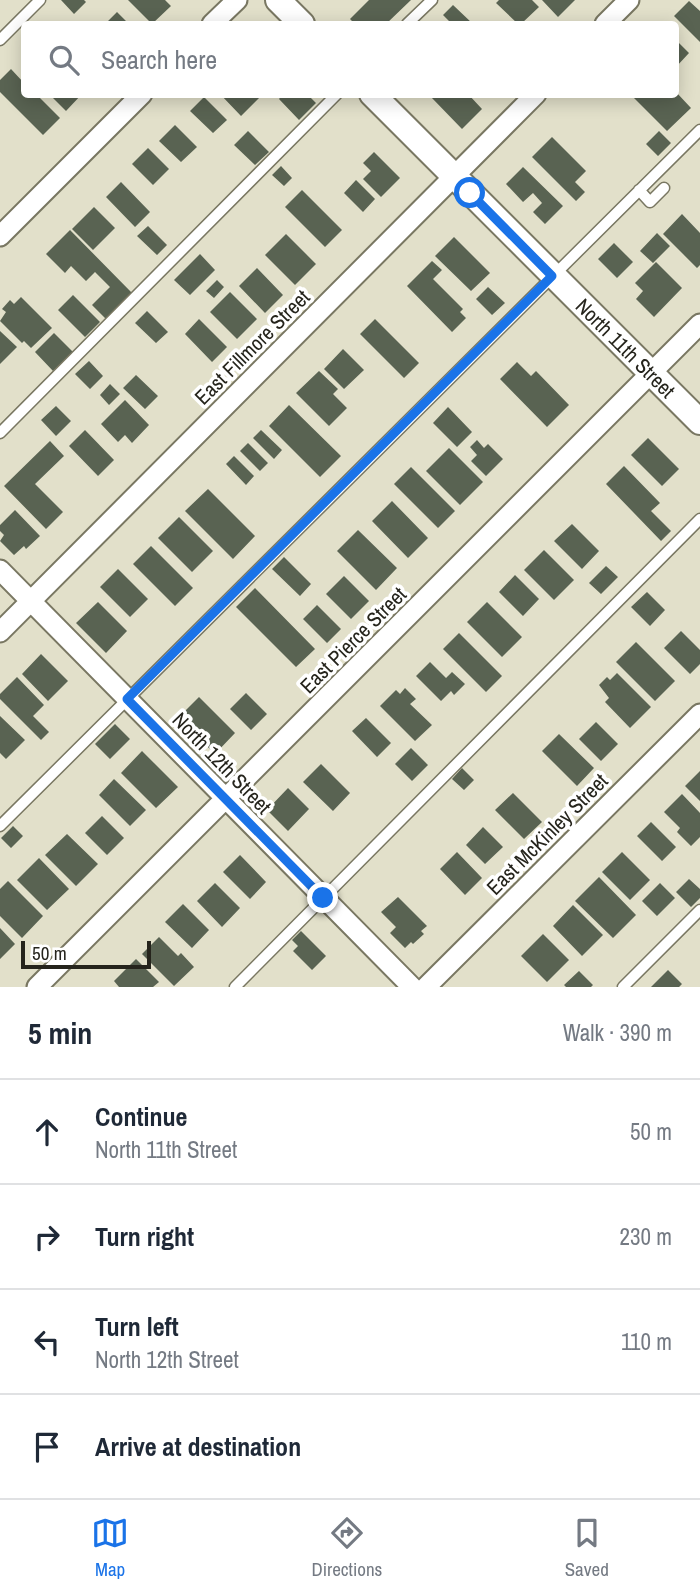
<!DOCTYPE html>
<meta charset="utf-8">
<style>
body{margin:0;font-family:"Archivo Narrow",sans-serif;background:#f2f2f3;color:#1f2937}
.scale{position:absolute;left:21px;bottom:18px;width:130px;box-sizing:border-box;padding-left:7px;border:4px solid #25241c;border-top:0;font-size:19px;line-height:24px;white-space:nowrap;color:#25241c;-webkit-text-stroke:5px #fff;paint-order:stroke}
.stop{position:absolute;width:21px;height:21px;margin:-16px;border:5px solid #1a73e8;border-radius:50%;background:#fff}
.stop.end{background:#1a73e8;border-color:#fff;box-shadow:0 2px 7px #0008}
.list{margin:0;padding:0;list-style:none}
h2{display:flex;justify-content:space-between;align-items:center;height:91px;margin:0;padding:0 28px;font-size:30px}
h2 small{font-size:23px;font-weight:400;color:#747a83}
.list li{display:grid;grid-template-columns:46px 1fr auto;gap:21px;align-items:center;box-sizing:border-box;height:105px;padding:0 28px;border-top:2px solid #e0e1e3}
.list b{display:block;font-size:26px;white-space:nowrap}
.list p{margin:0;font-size:23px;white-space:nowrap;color:#747a83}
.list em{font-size:23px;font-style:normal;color:#747a83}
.icon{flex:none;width:38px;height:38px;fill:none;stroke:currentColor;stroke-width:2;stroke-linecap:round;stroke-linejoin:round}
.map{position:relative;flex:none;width:700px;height:987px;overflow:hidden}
.search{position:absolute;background:#fff;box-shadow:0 4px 18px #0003;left:21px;right:21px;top:21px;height:77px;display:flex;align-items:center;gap:18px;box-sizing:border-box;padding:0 24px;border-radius:7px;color:#747a83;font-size:26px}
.sheet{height:511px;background:#fff}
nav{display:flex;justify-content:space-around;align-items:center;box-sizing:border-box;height:98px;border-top:2px solid #e0e1e3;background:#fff;font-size:19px;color:#747a83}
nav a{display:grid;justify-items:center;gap:4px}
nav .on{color:#1a73e8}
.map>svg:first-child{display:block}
.building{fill:#596352}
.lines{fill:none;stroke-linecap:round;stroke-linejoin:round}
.service-casing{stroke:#797762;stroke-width:13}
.minor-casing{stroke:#797762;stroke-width:23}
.tertiary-casing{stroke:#797762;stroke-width:28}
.service{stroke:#fff;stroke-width:10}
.minor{stroke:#fff;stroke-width:19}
.tertiary{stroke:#fff;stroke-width:24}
.route{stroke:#1a73e8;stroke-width:9}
.labels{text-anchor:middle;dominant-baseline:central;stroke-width:7;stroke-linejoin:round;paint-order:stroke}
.street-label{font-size:21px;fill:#25241c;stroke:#fff}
</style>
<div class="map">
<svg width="700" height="987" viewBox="0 0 700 987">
<rect width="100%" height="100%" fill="#e2e0ca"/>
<!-- building -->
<path class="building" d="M61,0H84L86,2L74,14Z
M128,0H165L171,6L152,24Z
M369,0H411L386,24H355L350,19Z
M499,0H532L539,7L521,24H518L496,3Z
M542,0H575L558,17Z
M689,1L700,11V42L674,16Z
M453,5L473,24H452L443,15Z
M117,12L129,24H105Z
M676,40L689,53L676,67Z
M11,69L24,83V94H36L60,118L43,135L0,92V80Z
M676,92L691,108L667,131L630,94H676Z
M49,94H82L66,111Z
M220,94H259L261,96L241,116Z
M283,94H307L316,103L299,120L279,99Z
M434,94H468L482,109L462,129L431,97Z
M204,97L227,120L213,133L190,111Z
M175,125L197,147L181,162L159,141Z
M248,131L269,152L255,165L234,145Z
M659,131L671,143L658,156L646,144Z
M552,137L586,171L575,182L585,192L576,201L532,157Z
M148,148L169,169L153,185L132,164Z
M374,152L400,178L381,197L363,179L371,171L363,163Z
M281,166L292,178L284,186L272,175Z
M523,167L563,206L545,224L533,212L542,203L533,193L523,202L506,184Z
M356,180L375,199L363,212L344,193Z
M121,182L150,212L135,227L106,197Z
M302,190L342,230L325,247L285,207Z
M94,207L115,228L93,250L72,229Z
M682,214L700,233V265L697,268L663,234Z
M148,226L167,245L157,255L137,236Z
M70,230L132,293L106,319L92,305L110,287L95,272L86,281L71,266L65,273L46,254Z
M657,233L670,246L653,263L640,251Z
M286,234L316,264L295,285L265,255Z
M454,237L490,273L471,291L435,256Z
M614,243L633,262L617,278L598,259Z
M200,254L215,270L190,295L174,280Z
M432,261L442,270L433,279L463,309L460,312L466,318L452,332L407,286Z
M656,262L682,288L654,317L636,299L643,291L635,283Z
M257,268L283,295L265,313L239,286Z
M217,280L224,287L214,298L206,291Z
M488,287L505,303L492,315L476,299Z
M230,292L257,319L237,339L210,312Z
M73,295L100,322L85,337L58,310Z
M21,297L52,328L31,348L24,341L22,343L0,321L6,312L2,309L10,300L14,304Z
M147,311L168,332L156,343L135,323Z
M199,319L227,347L212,362L185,334Z
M375,319L419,363L404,378L360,334Z
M0,331L17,347L0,364Z
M54,333L73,352L53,371L35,352Z
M343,349L364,370L344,389L324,369Z
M89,361L103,376L90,389L75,374Z
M517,362L531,376L536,371L569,405L547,427L500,379Z
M319,371L338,389L333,394L347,408L329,426L296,393Z
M136,375L158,396L145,409L123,388Z
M110,384L120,394L109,405L100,395Z
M125,400L149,425L132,443L125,435L118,442L101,424Z
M289,405L341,456L320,477L269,426Z
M56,406L71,421L56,436L41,420Z
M448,407L472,432L457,447L433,423Z
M85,430L114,460L98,476L69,446Z
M261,430L282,450L274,459L253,438Z
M648,438L679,469L662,486L631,455Z
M477,440L484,448L488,444L503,459L486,476L471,461L477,455L470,447Z
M50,441L64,456L35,484L63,512L46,529L4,486Z
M248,443L268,463L260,471L240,451Z
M449,448L483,482L460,505L426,471Z
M234,456L254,476L246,485L226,464Z
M624,466L660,503L651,511L671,531L661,541L606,484Z
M411,467L455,511L438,528L394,484Z
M208,489L255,536L233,559L185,511Z
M392,501L428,538L408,558L372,521Z
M15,510L40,536L26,549L24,546L14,555L0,541L4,535L0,531V525Z
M179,517L213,551L192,572L158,538Z
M572,524L599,551L582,569L554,541Z
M358,530L397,568L376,590L337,551Z
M151,546L193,588L175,606L133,564Z
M544,550L574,580L554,600L524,570Z
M284,557L311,584L300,596L272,569Z
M606,566L618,577L601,594L589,583Z
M118,569L148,599L130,617L100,587Z
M515,575L539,599L523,616L499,592Z
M344,576L369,601L351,619L326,594Z
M255,588L315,649L296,667L236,607Z
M647,592L665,610L650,626L631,607Z
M98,602L127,631L106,653L76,623Z
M487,602L522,637L502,657L467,622Z
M317,605L341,629L327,643L303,619Z
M681,631L700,650V664L690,674L664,648Z
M459,633L502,676L486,692L443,649Z
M636,642L675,681L655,701L616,662Z
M41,654L68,681L48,701L22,674Z
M430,662L446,678L452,672L465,684L454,695L451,691L441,701L416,676Z
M617,673L651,707L630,728L605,702L609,698L599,685L607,677L610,680Z
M17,677L44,705L33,716L49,732L41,740L0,699V694Z
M405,688L416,699L410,704L432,725L415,741L380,706L396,690L400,694Z
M246,693L267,714L251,730L230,709Z
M199,697L235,733L215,754L178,718Z
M0,716L25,740L6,759L0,753Z
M366,718L391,743L377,757L352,731Z
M596,722L618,744L601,761L579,739Z
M115,724L130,739L110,759L95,744Z
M559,734L594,768L577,786L542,751Z
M411,748L428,765L412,781L395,764Z
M142,751L178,787L156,808L121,773Z
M321,764L350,793L333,811L303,782Z
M462,768L474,780L464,790L452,779Z
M700,771V801L685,786Z
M114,779L146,810L130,826L99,795Z
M288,788L309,809L288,831L267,810Z
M513,793L542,822L524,839L495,810Z
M682,794L700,813V837L691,846L677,832L680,828L664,812Z
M102,816L124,838L107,855L85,833Z
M651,822L676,847L662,861L637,836Z
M13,826L23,836L11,848L1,838Z
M483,827L503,847L485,864L466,845Z
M67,834L98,864L76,886L45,855Z
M457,852L482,878L465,895L440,869Z
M622,852L650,880L630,900L602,872Z
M240,855L266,882L250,899L223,872Z
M39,858L69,889L47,910L17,880Z
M599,877L636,915L613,938L575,901Z
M689,879L700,889V898L691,907L676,892Z
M8,881L43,916L22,938L0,916V889Z
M215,883L240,908L222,927L197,901Z
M660,883L675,898L657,916L642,901Z
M398,897L427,926L421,931L424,934L413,944L411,942L405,948L390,933L396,927L381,912Z
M183,904L209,930L192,948L165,922Z
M573,905L603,935L582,956L553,926Z
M0,928L15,944L0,959Z
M301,931L326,956L312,970L293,951L298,946L292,940Z
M543,934L569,960L547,982L521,956Z
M159,937L178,956L181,953L194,967L174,986L142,954Z
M136,959L159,982L153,987H119L114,981Z
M668,970L682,984L679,987H651Z
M579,971L593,985L591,987H566L564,985Z"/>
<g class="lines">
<!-- service casing -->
<g class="service-casing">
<path id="service" d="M407,24L432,0
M0,40L40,0
M639,190L650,202L664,188
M0,433L337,94
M0,826L700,130
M235,987L700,519
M623,987L700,910"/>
</g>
<!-- minor casing -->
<g class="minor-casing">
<path id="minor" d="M212,24L237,0
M605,24L629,0
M0,236L142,94
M0,570L412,987
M0,632L536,94
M37,987L700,324
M426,987L700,714"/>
</g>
<!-- tertiary casing -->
<g class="tertiary-casing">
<g id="tertiary">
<path d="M278,0L302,24"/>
<path id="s1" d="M372,94L700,422"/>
</g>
</g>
<!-- service -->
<use href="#service" class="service"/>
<!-- minor -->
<use href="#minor" class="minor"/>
<!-- tertiary -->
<use href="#tertiary" class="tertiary"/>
</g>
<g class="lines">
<!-- route -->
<path class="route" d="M323,898L127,699L552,276L470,193"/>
</g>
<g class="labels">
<!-- street labels -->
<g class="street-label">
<text transform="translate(252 347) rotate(-45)">East Fillmore Street</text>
<text stroke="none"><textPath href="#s1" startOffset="359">North 11th Street</textPath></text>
<text transform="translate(353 640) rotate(-45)">East Pierce Street</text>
<text transform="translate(222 763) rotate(46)">North 12th Street</text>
<text transform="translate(547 834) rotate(-45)">East McKinley Street</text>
</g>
</g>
</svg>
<div class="scale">50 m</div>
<div class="stop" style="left:470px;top:193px"></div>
<div class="stop end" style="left:323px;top:898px"></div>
<div class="search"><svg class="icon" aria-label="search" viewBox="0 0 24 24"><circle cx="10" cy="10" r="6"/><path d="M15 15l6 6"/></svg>Search here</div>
</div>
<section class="sheet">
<h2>5 min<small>Walk · 390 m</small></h2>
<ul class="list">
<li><svg class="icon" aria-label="ahead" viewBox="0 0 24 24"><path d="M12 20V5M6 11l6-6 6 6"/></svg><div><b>Continue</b><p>North 11th Street</p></div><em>50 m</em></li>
<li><svg class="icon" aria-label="right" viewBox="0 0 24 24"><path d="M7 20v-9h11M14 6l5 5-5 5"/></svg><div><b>Turn right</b></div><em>230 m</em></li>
<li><svg class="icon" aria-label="left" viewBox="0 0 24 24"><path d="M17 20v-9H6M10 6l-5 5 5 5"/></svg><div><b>Turn left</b><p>North 12th Street</p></div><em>110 m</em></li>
<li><svg class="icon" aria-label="arrive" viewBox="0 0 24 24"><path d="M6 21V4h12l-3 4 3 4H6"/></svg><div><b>Arrive at destination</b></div></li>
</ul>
</section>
<nav>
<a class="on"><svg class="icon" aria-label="map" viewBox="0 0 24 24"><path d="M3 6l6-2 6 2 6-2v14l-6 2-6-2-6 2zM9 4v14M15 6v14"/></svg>Map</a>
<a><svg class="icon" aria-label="directions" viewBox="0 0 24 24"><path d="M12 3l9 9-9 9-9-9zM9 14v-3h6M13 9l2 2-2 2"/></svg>Directions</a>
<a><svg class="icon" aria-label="saved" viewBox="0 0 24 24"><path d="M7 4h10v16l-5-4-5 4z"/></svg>Saved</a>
</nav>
